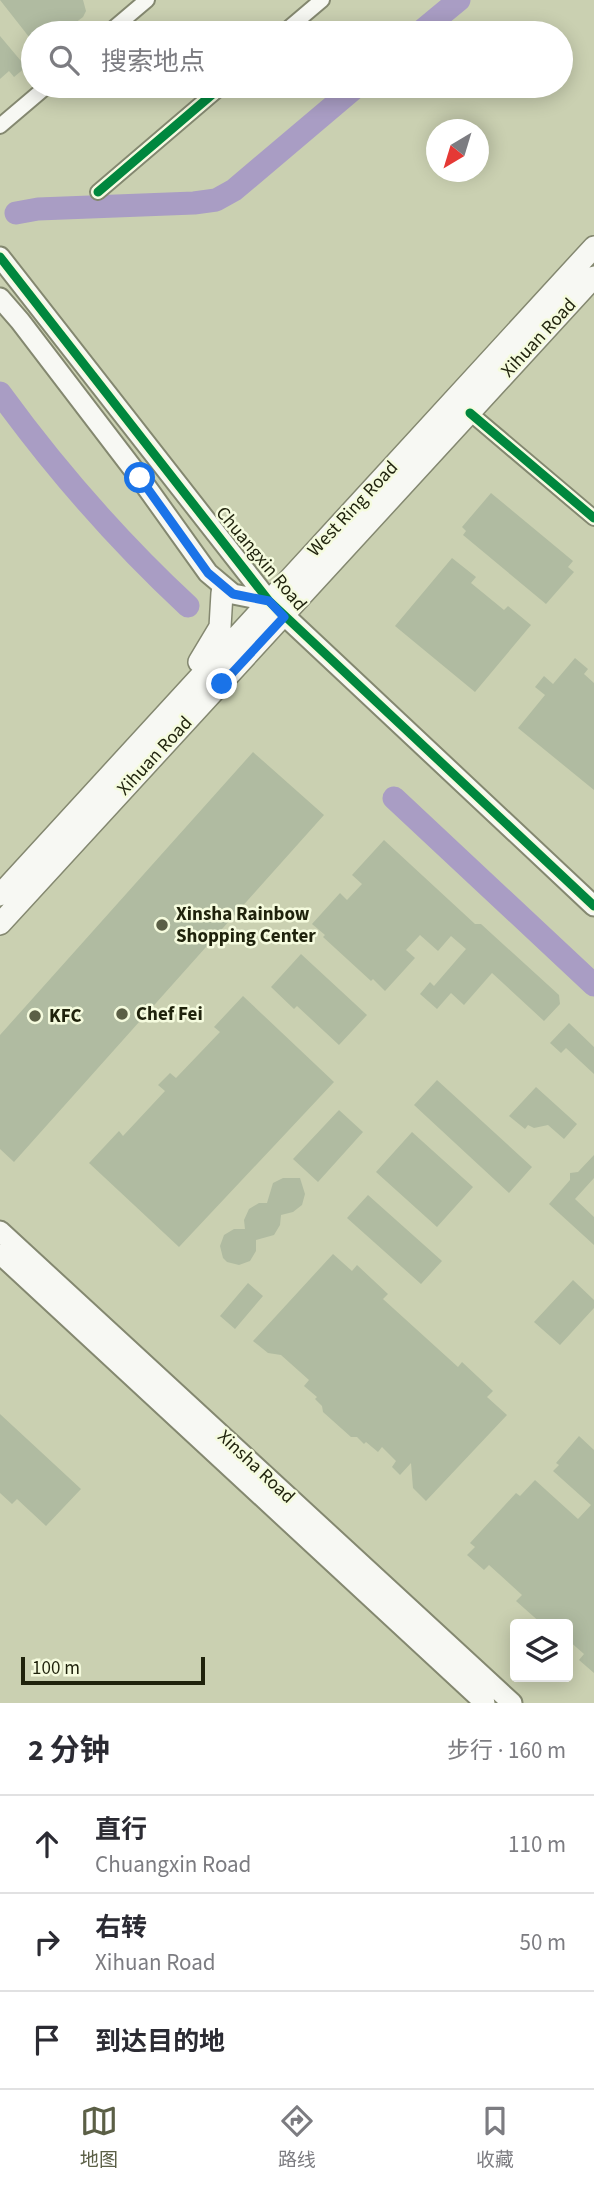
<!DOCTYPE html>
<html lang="zh">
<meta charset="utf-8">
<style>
body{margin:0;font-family:"Source Sans 3","Noto Sans SC",sans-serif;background:#f7f7f7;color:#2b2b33}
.controls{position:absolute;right:21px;bottom:21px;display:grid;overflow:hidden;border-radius:7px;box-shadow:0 4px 18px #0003}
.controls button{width:63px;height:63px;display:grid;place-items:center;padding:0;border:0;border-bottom:2px solid #e1e1e2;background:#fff;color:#2b2b33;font:35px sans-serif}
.compass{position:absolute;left:426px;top:119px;width:63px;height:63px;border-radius:50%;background:#fff;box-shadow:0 4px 18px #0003;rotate:218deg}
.scale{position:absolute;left:21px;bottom:18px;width:184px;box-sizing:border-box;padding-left:7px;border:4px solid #1f220c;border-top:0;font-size:19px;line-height:24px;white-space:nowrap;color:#1f220c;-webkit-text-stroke:5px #f5fbde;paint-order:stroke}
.stop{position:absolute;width:21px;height:21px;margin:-16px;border:5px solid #1a73e8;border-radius:50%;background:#fff}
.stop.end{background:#1a73e8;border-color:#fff;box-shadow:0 2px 7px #0008}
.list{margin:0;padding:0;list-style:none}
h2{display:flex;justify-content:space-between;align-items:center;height:91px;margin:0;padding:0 28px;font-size:30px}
h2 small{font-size:23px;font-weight:400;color:#7c7c81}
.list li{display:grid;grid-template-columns:46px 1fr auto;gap:21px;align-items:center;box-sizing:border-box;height:98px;padding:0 28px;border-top:2px solid #e1e1e2}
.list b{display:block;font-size:26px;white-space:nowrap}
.list p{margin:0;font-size:23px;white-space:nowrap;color:#7c7c81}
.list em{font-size:23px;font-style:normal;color:#7c7c81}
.icon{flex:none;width:38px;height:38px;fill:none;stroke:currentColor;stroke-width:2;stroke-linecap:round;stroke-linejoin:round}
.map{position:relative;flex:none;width:594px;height:1703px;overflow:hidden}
.search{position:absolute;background:#fff;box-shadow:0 4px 18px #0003;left:21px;right:21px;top:21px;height:77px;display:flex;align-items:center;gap:18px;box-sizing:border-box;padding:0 24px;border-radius:38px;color:#7c7c81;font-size:26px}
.sheet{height:385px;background:#fff}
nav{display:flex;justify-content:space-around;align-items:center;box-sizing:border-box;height:98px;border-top:2px solid #e1e1e2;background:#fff;font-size:19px;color:#7c7c81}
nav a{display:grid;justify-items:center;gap:4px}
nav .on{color:#5b5f46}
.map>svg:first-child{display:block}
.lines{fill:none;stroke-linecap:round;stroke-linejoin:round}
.river{stroke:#a99dc4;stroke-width:23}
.building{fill:#b0bba1}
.street-casing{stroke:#848870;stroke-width:18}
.secondary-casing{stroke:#848870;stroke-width:23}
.primary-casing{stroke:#848870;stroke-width:24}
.street{stroke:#f7f8f3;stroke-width:14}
.secondary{stroke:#f7f8f3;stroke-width:19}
.primary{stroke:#f7f8f3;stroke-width:21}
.cycleway-casing{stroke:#f5fbde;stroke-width:13}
.cycleway{stroke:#00873e;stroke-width:9}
.route{stroke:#1a73e8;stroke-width:9}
.poi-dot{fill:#5b5f46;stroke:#f5fbde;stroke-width:2.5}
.labels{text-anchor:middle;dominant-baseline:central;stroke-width:5;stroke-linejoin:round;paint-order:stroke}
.street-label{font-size:19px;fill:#1f220c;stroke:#f5fbde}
.poi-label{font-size:19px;font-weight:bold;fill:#1f220c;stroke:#f5fbde;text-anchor:start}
</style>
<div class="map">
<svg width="594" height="1703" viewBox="0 0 594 1703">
<rect width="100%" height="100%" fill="#cad0b1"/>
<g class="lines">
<!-- river -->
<path class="river" d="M419,33L459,0
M16,213L38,209L194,203L216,200L234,190L357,86
M0,393C56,470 118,541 188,606
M394,798L594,985"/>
</g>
<!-- building -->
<path class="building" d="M0,0H83L86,11L83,17L67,29L61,28L54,33H33V42Z
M0,36L26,67L14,77L9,71L0,79Z
M491,493L573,561L568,567L574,572L546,604L463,535L466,531L462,527Z
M452,558L476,577L471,583L504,610L508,606L531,625L475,692L395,626Z
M575,658L588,669L584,674L594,683V790L518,728L545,695L535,687L544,676L553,684Z
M253,752L324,815L14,1162L0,1149V1035Z
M384,840L475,924H481L559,995L560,1004L544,1021L492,973L464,1005L451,993L437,1009L420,994L430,982L434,986L466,949L451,936L438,951L420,935L406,950L415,958L385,991L373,979L371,981L323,937L325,935L312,924L340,893L347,900L362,884L352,875Z
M301,954L367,1015L339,1045L297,1006L294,1009L271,987Z
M243,996L334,1082L179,1247L89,1163L119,1131L123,1136L165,1091L158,1085L170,1073L176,1078L220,1032L214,1027Z
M569,1023L594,1047V1074L566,1048L561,1053L550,1043Z
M437,1080L532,1167L509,1193L414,1105Z
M536,1087L577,1124L564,1139L548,1125L534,1128L528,1125L525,1129L509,1116Z
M339,1110L363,1132L318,1182L293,1159Z
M412,1132L473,1187L437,1227L376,1172Z
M594,1155V1178L575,1199L594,1217V1245L549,1204L570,1180V1173L578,1172Z
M283,1178H300L305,1194L302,1205L293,1212L281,1215L280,1225L274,1235L256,1240V1251L250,1261L239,1265L227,1262L223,1258L220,1246L224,1235L234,1229H245L244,1220L249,1209L259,1203H267L273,1183Z
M368,1195L442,1261L421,1284L347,1218Z
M333,1254L352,1271L357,1265L388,1294L383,1299L458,1367L462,1362L493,1391L487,1397L507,1415L426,1501L413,1488L411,1463L400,1475L392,1467L396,1461L382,1447L378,1452L366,1442L364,1444L357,1437H351L323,1412L322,1406L315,1399L317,1397L304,1386L309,1380L281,1355L268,1353L253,1341Z
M573,1280L594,1300V1308L560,1345L534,1322Z
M248,1283L263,1296L235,1329L220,1316Z
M0,1414L81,1489L46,1526L17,1499L12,1504L0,1493Z
M579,1436L594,1450V1673L579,1660L584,1654L568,1640V1624H542L516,1601L522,1595L489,1565L484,1570L467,1555L475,1547L470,1543L516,1493L520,1496L535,1480L578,1519L591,1505L553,1471L559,1465L556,1463Z"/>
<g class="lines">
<!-- street casing -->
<g class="street-casing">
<path id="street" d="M108,33L147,0
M283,33L322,0
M0,126L47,86
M98,192L222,86
M470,413L594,518"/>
</g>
<!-- secondary casing -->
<g class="secondary-casing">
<path id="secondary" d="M0,257L269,601L594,906
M0,298L20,321L140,478L208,573L233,594L269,601
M0,1231L512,1703
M0,1254L485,1703"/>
</g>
<!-- primary casing -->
<g class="primary-casing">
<path id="primary" d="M199,662L220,627L222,593
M0,895L594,247
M0,924L594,277"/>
</g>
<!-- street -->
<use href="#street" class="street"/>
<!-- secondary -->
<use href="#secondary" class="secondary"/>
<!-- primary -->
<use href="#primary" class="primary"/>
<!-- cycleway casing -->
<g class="cycleway-casing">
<path id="cycleway" d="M98,192L222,86
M0,257L269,601L594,906
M470,413L594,518"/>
</g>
<!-- cycleway -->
<use href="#cycleway" class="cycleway"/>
</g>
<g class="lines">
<!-- route -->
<path class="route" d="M140,478L208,573L233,594L269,601L284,617L222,684"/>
</g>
<!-- markers -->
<g class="poi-dot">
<circle cx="162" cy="925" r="7"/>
<circle cx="122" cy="1014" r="7"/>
<circle cx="35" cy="1016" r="7"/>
</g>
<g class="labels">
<!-- street labels -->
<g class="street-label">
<text transform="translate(539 338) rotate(-47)">Xihuan Road</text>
<text transform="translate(353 509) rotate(-47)">West Ring Road</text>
<text transform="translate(261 559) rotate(50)">Chuangxin Road</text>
<text transform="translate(155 756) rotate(-47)">Xihuan Road</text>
<text transform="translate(256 1467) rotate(43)">Xinsha Road</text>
</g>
<!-- poi labels -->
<g class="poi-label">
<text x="176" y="914">Xinsha Rainbow<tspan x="176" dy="22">Shopping Center</tspan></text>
<text x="136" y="1014">Chef Fei</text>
<text x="49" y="1016">KFC</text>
</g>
</g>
</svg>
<div class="controls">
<button><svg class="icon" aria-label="layers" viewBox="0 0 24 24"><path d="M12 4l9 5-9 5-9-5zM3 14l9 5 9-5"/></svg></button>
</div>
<svg class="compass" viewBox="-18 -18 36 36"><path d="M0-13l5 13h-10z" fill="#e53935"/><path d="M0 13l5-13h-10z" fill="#7c7c81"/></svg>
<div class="scale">100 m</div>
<div class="stop" style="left:140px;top:478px"></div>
<div class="stop end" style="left:222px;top:684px"></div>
<div class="search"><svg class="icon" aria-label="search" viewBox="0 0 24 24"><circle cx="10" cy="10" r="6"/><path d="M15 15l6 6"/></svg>搜索地点</div>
</div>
<section class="sheet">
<h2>2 分钟<small>步行 · 160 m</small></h2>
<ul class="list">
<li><svg class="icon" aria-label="ahead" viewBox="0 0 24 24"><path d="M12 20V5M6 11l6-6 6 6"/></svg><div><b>直行</b><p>Chuangxin Road</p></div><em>110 m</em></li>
<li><svg class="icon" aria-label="right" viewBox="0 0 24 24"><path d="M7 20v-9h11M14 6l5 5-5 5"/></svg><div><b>右转</b><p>Xihuan Road</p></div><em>50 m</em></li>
<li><svg class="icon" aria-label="arrive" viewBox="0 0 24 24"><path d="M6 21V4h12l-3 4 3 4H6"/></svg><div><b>到达目的地</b></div></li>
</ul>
</section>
<nav>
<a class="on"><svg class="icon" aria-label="map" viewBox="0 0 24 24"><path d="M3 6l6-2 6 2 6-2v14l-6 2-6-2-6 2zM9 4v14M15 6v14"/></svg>地图</a>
<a><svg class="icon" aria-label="directions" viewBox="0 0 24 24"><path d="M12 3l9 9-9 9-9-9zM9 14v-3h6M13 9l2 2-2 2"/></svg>路线</a>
<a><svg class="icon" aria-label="saved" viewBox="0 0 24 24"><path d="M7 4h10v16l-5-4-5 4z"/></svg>收藏</a>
</nav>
